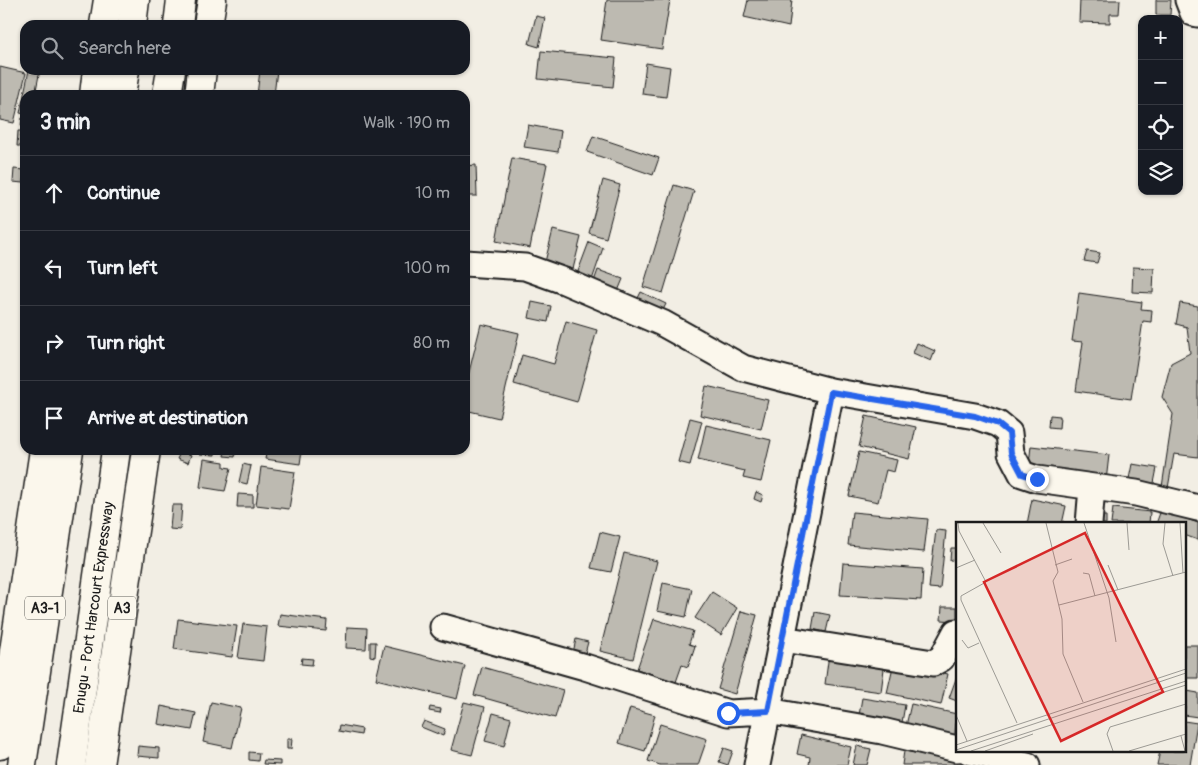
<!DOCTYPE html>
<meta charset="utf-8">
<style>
body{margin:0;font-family:Pangolin,sans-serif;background:#242831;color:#f1f3f6}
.controls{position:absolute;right:15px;top:15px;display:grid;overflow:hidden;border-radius:10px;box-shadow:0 1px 4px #0004}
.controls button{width:45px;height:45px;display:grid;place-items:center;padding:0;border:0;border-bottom:1px solid #363941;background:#171b24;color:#f1f3f6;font:25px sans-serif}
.stop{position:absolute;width:15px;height:15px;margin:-11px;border:4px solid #2563eb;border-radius:50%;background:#fff}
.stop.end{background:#2563eb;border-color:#fff;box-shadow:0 1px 5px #0008}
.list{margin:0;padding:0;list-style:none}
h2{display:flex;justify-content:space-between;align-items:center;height:65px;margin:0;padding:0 20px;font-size:21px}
h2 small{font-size:16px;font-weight:400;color:#9ea1a6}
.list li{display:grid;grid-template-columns:32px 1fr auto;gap:15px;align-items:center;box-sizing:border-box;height:75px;padding:0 20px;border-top:1px solid #363941}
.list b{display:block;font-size:19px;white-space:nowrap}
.list em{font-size:16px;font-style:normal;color:#9ea1a6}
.icon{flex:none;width:28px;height:28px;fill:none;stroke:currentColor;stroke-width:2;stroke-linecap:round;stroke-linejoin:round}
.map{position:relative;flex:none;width:1198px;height:765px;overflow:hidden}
.search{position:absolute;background:#171b24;box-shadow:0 1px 4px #0004;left:20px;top:20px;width:450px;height:55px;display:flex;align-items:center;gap:12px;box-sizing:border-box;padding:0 18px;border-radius:15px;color:#9ea1a6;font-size:19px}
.panel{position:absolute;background:#171b24;box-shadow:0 1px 4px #0004;left:20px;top:90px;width:450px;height:365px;border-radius:15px}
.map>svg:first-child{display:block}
.building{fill:#bdbab1;stroke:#1c1c1c}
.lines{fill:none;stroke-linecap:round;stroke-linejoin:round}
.street-casing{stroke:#1c1c1c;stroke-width:29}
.primary-casing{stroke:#1c1c1c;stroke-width:31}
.highway-casing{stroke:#1c1c1c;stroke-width:31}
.street{stroke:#fbf7ec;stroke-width:25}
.primary{stroke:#fbf7ec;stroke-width:28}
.highway{stroke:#fbf7ec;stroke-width:28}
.route{stroke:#2563eb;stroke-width:6}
.labels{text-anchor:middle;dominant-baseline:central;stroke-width:4.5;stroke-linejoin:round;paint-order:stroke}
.shield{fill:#fbf7ec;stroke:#5f5e5a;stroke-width:1}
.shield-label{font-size:14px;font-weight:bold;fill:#1c1c1c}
.street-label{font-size:15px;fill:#1c1c1c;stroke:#fbf7ec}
.inset-road{fill:none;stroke:#9c9a94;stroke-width:1}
.view{fill:#d62828;fill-opacity:0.15;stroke:#d62828;stroke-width:2.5}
.inset-edge{fill:none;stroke:#1c1c1c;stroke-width:2.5}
</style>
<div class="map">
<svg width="1198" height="765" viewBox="0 0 1198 765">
<rect width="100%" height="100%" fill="#f2eee4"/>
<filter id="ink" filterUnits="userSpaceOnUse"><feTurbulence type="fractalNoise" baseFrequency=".02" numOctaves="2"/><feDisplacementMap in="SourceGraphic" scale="10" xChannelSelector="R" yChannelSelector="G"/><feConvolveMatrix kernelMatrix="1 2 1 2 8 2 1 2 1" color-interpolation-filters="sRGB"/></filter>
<g filter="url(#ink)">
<!-- building -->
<path class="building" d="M607,0H670L662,49L601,40Z
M748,0H792L789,27L744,17Z
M1080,0H1120L1119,14H1110V23L1079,22Z
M1156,0H1171L1170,15H1156Z
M536,16L545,18L539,47L529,44Z
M541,51L616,58L613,87L538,79Z
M646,63L670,67L666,97L642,94Z
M0,67L26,73L14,123L0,120Z
M29,70H40L35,95H25V114L20,113Z
M260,70H277L274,95H257Z
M22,118H25V126H21Z
M528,125L561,131L558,152L524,147Z
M18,131H25V146H17Z
M593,136L659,158L653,175L587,152Z
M512,158L547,164L530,248L496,241Z
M476,165L477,196H465V166Z
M14,169L24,170L23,183L13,182Z
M603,180L620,185L606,238L589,233Z
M674,185L694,191L663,293L643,287Z
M553,230L581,237L573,269L545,262Z
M589,242L603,248L592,280L577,274Z
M1087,251L1100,253L1097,263L1084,261Z
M1133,267L1154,268L1153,293L1132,292Z
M598,270L623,279L616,296L592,287Z
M641,292L666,304L658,320L633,308Z
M1079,293L1142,302L1141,309L1152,310L1151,322L1143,321L1131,399L1076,391L1083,342L1072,341Z
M532,302L551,306L548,322L529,318Z
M1180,303L1198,306V457L1174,454L1168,488L1162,487L1173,414L1162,397L1171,363L1190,353L1187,327L1176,324Z
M566,321L597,330L577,402L514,384L522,355L554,364Z
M481,324L519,333L499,418L465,410V388Z
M917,343L935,351L931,361L913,353Z
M706,386L768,400L761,429L700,415Z
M1050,415L1060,416L1059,428L1049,427Z
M866,416L916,427L909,459L859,447Z
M690,418L702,421L690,465L678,462Z
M706,425L771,440L761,482L743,478L745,471L698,460Z
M1031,446L1109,455L1106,481L1028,473Z
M200,450H215V455L200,454Z
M225,450H236L235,457L224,456Z
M267,450H302L300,464L265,459Z
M181,451L191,455L188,463L177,459Z
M859,452L897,460L894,472L886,470L878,502L849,496Z
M204,459L224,462V467L231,468L225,491L200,487Z
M243,464L251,466L247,484L239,482Z
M1132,464L1157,468L1153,488L1128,484Z
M261,467L295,472L289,509L256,505Z
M756,492L763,495L761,502L754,499Z
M238,494L253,495V507H237Z
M1032,499L1066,506L1062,524H1027Z
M172,505H182L180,530L170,529Z
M1113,508L1150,512L1149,524H1111Z
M1161,510L1198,523V540L1184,535V524H1156Z
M852,512L928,519L924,552L848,545Z
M1094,516H1106V524H1093Z
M936,530L946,531L940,589L929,588Z
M600,532L620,537L611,572L591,568Z
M951,548H957V561L950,560Z
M624,553L657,561L633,659L600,651Z
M843,563L923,569L921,600L840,595Z
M663,583L692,589L686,617L657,611Z
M712,592L737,608L721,635L695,618Z
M942,607H957V621L941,620Z
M741,611L757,615L735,694L718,689Z
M815,612L830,615L826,632L812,629Z
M280,614L327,620L326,631L278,626Z
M178,619L237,626L232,657L174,649Z
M654,619L693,631L689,644L695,646L688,667L682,665L676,682L637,669Z
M243,624L267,627L263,661L238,658Z
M347,627L367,628L366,649L346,648Z
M576,639L588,642L583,661L572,658Z
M370,642H376L375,657L370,656Z
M1184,645H1198V678H1184Z
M384,646L465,666L457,699L376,679Z
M829,654L885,661L881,692L825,684Z
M302,658L313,659L312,665L301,664Z
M894,662L948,674L941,705L887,693Z
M482,667L563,690L555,718L474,695Z
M957,676V701L949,698Z
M1187,691L1198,693V717L1184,715Z
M862,698L905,705L901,728L858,721Z
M211,702L241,708L232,748L203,742Z
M464,702L485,707L472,755L451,750Z
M911,704L957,714L954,741L905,730Z
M161,706L196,713L192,730L158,724Z
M430,707L441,709L440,713L429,711Z
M630,708L655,715L645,751L619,743Z
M493,713L511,718L504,746L485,741Z
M424,721L445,729L443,736L421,727Z
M1184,721L1197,723L1190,765H1157L1160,751H1184Z
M660,724L707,739L698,765H660L648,761Z
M340,725L362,729L361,735L339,731Z
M801,735L851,747L847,765H809L810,757L797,754Z
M287,739H292L291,749H287Z
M138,746L159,748V758L137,756Z
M857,746L871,749L867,765H853Z
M724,748L733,751L728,765L719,762Z
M904,751L954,760L953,765H902Z
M249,752L259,753L258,761L249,760Z
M264,760L280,761V765L263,764Z"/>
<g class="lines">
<!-- street casing -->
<g class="street-casing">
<path id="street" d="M1188,0L1193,13L1198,14
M465,263L525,267L564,281L662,323L743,368L831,391L975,416L998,424L1009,433L1011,453L1022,474L1037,479L1136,493L1198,508
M1089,524L1092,487
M443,627L585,667L728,713L768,711L882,731L957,749
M782,639L933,663L942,658L956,632
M968,751L1027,765
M757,765L831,391"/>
</g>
<!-- primary casing -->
<g class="primary-casing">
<path id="primary" d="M104,25L108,0
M208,25L212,0
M94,95L97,70
M199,95L202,70
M0,745L44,450
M99,765L146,450"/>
</g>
<!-- highway casing -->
<g class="highway-casing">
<g id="highway">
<path d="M132,25L135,0"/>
<path d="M178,25L181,0"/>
<path d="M121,95L125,70"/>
<path d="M167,95L171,70"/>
<path d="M22,765L69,450"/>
<path id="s1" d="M71,765L116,450"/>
</g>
</g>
<!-- street -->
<use href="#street" class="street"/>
<!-- primary -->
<use href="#primary" class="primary"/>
<!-- highway -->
<use href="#highway" class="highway"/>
</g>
</g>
<g class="lines" filter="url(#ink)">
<!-- route -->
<path class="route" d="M728,713L768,711L831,392L975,416L998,424L1009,433L1011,453L1022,474L1037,479"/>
</g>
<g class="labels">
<!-- shield labels -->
<g class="shield">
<rect x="25" y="596.5" width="40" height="23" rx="4"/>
<rect x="108" y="596.5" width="28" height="23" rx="4"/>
</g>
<g class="shield-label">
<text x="45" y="608">A3-1</text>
<text x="122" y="608">A3</text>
</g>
<!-- street labels -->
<g class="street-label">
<text stroke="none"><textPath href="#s1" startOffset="159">Enugu - Port Harcourt Expressway</textPath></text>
</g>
</g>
<!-- overview -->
<g transform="translate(956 522)">
<rect width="230" height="230" fill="#f2eee4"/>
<path class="inset-road" d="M2,1L3,9L30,60L5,74V78L61,201M27,1L45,31M90,1L102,50L97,59L106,97L107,132L127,180M128,1L153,76L160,120M171,1L173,28M209,1L207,22L217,54M224,1L227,51M99,43L116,37M152,43L162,68M0,46L19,38M127,51L133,52L139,74M103,83L230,50M6,118L12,126L23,121M202,172L230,163M0,193L11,219M225,214L229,229M0,223L230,147M0,228L230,151M15,229L230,159M29,229L77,212M157,229L151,212L154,205L230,182M173,229L230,212"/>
<path class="view" d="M129,11L207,170L105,219L28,60Z"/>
<rect width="230" height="230" class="inset-edge"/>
</g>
</svg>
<div class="controls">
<button>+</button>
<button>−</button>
<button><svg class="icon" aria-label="locate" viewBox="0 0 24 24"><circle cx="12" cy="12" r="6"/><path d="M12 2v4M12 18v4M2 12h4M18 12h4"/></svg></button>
<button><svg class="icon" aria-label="layers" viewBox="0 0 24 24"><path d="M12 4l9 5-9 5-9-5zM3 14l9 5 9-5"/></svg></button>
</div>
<div class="stop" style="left:728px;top:713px"></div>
<div class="stop end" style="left:1037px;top:479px"></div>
<div class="search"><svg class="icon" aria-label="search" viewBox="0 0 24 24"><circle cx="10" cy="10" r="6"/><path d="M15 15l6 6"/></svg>Search here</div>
<section class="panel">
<h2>3 min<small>Walk · 190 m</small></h2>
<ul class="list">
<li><svg class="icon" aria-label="ahead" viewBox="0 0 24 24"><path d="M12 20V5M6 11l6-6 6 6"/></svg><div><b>Continue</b></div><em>10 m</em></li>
<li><svg class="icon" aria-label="left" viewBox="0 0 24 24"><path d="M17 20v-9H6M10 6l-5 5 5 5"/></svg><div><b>Turn left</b></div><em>100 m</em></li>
<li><svg class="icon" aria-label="right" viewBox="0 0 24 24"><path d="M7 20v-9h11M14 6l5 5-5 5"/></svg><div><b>Turn right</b></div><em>80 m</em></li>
<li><svg class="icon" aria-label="arrive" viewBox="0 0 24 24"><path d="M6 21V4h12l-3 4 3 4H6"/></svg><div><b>Arrive at destination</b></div></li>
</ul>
</section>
</div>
